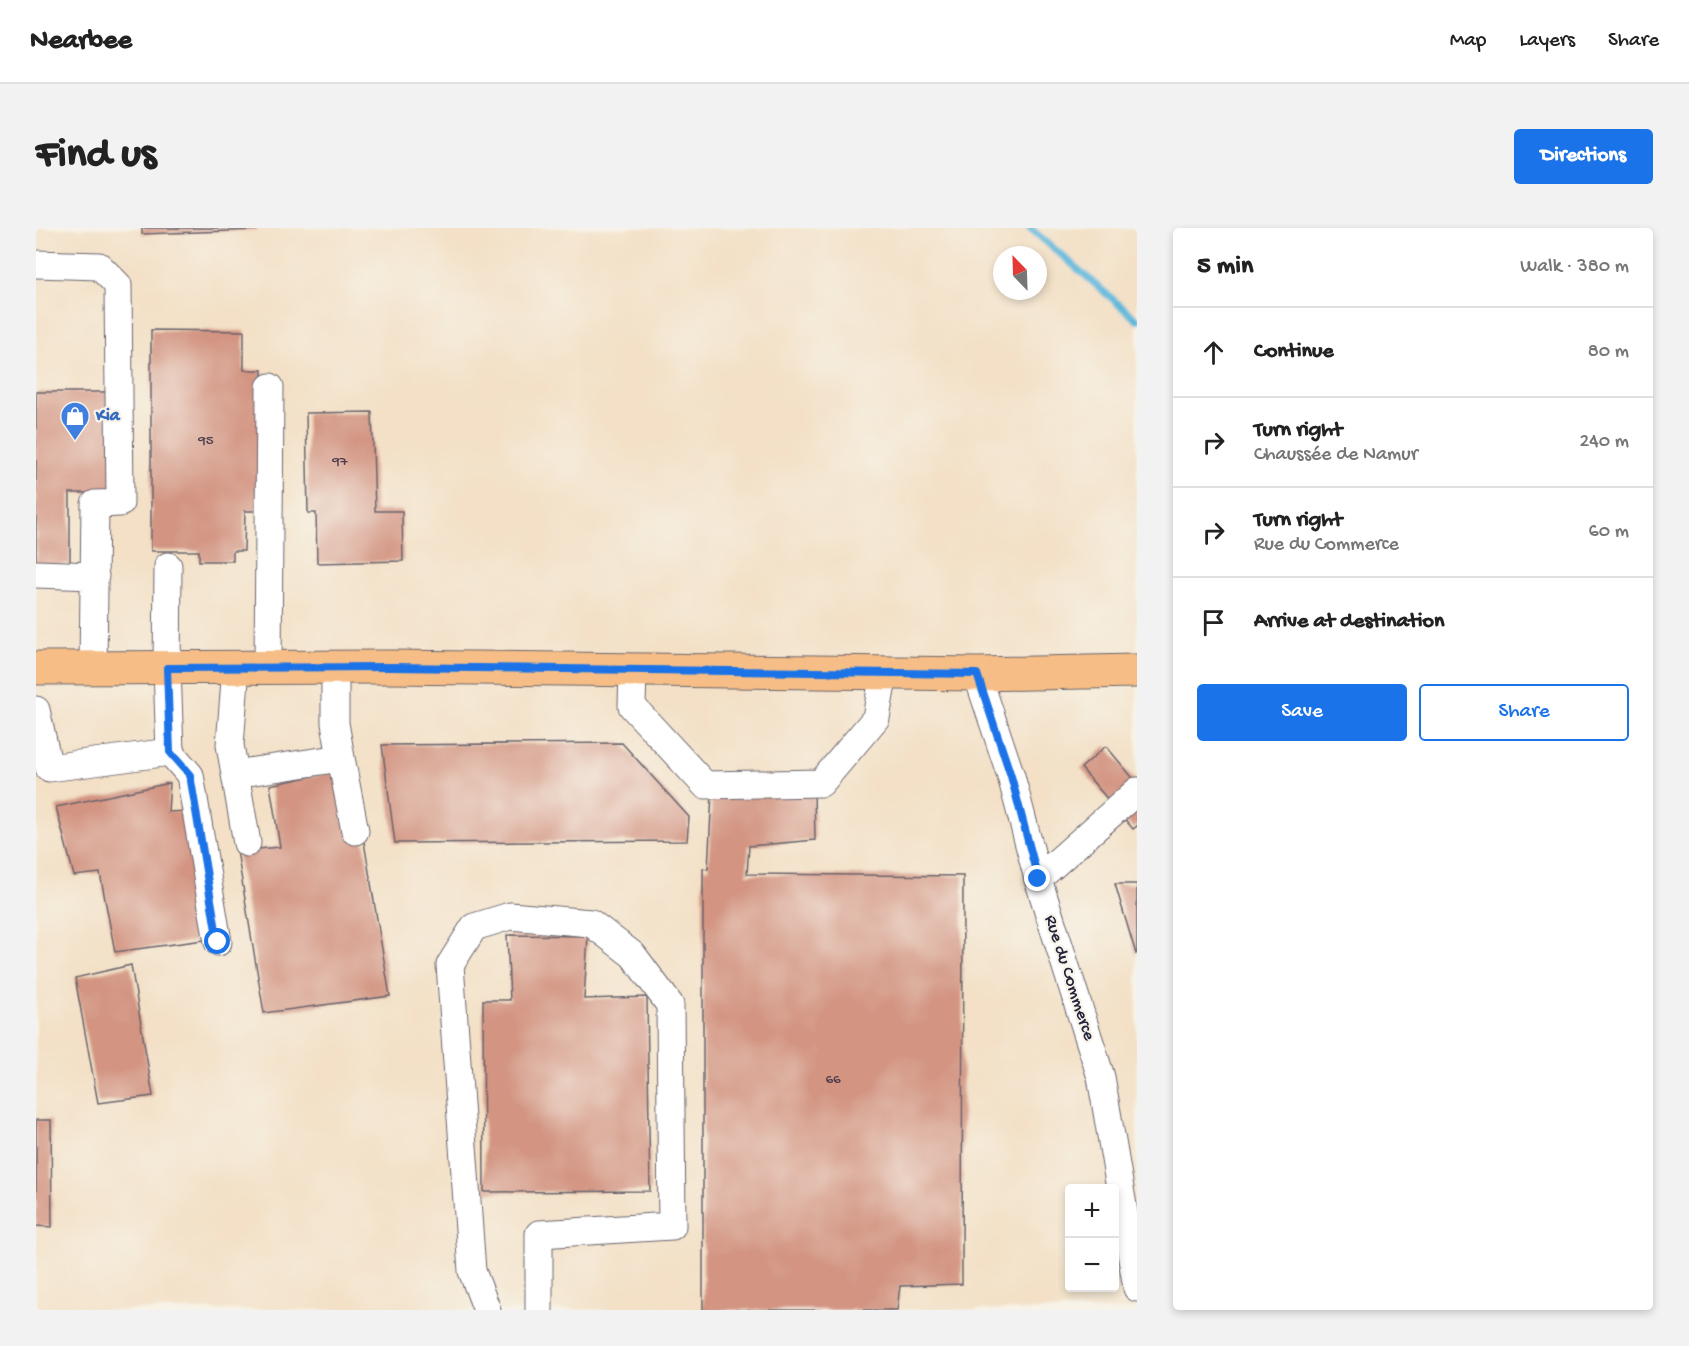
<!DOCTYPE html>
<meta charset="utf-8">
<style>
body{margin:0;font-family:"Gochi Hand",sans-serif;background:#f2f2f2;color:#222}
.controls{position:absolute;right:18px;bottom:18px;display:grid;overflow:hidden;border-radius:6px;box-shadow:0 3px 9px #0003}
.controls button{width:54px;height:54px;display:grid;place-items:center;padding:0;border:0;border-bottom:2px solid #e0e0e0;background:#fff;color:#222;font:30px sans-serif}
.compass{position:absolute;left:957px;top:18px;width:54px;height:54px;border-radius:50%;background:#fff;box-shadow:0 3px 9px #0003;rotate:337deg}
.stop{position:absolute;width:18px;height:18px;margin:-14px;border:4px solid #1a73e8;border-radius:50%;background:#fff}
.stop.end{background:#1a73e8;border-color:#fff;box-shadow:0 2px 6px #0008}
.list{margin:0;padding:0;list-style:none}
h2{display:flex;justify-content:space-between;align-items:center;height:78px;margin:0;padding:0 24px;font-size:26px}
h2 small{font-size:20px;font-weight:400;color:#767676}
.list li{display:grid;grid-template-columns:39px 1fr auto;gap:18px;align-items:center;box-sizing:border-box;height:90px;padding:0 24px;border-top:2px solid #e0e0e0}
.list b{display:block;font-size:22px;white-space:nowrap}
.list p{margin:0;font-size:20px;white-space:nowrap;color:#767676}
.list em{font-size:20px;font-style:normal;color:#767676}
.actions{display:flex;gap:12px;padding:18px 24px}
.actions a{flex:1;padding:14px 0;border:2px solid #1a73e8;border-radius:6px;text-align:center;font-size:21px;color:#1a73e8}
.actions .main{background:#1a73e8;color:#fff}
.icon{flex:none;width:33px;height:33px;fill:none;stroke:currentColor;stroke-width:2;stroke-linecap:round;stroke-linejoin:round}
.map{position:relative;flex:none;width:1101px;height:1082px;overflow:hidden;border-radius:6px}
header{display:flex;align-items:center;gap:36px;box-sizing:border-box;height:84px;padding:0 30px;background:#fff;border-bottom:2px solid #e0e0e0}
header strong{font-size:28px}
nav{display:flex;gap:33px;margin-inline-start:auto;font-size:21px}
.intro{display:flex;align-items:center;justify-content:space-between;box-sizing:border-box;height:144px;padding:0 36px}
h1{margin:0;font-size:42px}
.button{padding:15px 27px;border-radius:6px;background:#1a73e8;color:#fff;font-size:21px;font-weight:700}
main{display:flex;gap:36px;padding:0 36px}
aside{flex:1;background:#fff;border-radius:6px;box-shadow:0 3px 9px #0003}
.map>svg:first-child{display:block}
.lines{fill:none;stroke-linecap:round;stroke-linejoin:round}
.stream{stroke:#5db7db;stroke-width:7}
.building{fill:#d39482}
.minor-casing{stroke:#6b646c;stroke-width:29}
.major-casing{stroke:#6b646c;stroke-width:35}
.minor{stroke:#fff;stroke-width:27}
.major{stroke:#f6be86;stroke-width:33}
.route{stroke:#1a73e8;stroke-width:8}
.labels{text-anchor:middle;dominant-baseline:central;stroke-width:4.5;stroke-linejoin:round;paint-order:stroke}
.number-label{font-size:15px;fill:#4e3e4d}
.shop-label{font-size:18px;font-weight:bold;fill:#366cbe;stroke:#f7f3e8;text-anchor:start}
.street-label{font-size:18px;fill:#22223b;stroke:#f7f3e8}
</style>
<header>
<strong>Nearbee</strong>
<nav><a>Map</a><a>Layers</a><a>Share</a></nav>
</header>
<div class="intro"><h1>Find us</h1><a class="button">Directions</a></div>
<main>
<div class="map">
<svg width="1101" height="1082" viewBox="0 0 1101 1082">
<rect width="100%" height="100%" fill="#f7f3e8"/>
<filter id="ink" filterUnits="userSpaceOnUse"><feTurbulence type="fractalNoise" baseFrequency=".0167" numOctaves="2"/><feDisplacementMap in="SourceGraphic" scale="12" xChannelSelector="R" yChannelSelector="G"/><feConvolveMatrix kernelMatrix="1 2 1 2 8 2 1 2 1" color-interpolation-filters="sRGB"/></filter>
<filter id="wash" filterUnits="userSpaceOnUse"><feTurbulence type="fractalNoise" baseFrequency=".008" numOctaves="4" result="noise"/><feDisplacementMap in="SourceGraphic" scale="24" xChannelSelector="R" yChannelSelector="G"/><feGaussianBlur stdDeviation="1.35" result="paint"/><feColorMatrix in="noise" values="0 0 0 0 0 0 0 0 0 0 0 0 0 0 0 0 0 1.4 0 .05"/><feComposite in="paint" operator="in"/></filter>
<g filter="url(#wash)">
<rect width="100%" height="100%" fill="#f3e0c6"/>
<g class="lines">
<!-- stream -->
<path class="stream" d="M994,0L1101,92"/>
</g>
<g id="blocks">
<!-- building -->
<path class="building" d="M106,0H221V2L106,6Z
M115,102L208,103V142H226L225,283H209L208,323H197V333H163V323H115Z
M0,164H79L78,265H34V336L0,339Z
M336,184L339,283H366L367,333L281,335L280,285H272L270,185Z
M586,515L653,589L651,613L359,615L346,517Z
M1070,518L1101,555V598L1097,601L1045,540Z
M297,544L327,608L354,768L228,785L201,623L244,619L234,557Z
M134,555L132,584L154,583L175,711L79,724L64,645L38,648L20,579Z
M778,563L779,612L713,618L711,646L927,648L926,1056L864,1058L861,1082H667V640L672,641L676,565Z
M1079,656H1101V725L1100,726Z
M471,707L552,708L548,771L611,769L614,963L448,964L447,772H474Z
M95,737L117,868L62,875L39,750Z
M0,892H15L16,999L0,998Z"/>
</g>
</g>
<g filter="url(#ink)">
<use href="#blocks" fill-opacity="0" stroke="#6b646c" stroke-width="1.5"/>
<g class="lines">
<!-- minor casing -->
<g class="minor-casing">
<path id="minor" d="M0,36L63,38L82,57L84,275L59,276L57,440
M0,346L59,348
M200,439L194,517L211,615
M232,439L234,159
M597,442L596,478L669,557L785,555L840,490L848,445
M941,446L975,548L1002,651L1065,849L1101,1060
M0,482L13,540L134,524L131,440L132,338
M134,524L154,547L182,714
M305,530L319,603
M199,546L305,530L299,495V439
M1002,651L1101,563
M451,1082L436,1043L414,737L438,699L474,688L555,695L597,727L634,777L636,998L503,1006V1082"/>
</g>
<!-- major casing -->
<g class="major-casing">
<path id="major" d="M0,440L354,439L941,446L1101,443"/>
</g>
<!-- minor -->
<use href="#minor" class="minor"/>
<!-- major -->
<use href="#major" class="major"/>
</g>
</g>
<g class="lines" filter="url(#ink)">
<!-- route -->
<path class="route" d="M182,714L154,547L134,524L131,440L354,439L941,446L975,548L1002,651"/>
</g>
<!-- icons -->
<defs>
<g id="shop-pin" transform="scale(1.5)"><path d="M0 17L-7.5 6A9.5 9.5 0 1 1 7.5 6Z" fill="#3f7fe0" stroke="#f7f3e8"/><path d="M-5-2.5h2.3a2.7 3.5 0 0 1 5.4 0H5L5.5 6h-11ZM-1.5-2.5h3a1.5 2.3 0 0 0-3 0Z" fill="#fff"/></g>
</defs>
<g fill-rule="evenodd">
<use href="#shop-pin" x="39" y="188"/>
</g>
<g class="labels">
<!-- number labels -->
<g class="number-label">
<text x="170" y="213">95</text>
<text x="304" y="234">97</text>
<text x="797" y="852">66</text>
</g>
<!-- shop labels -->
<g class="shop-label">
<text x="60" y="188">Kia</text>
</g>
<!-- street labels -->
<g class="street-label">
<text transform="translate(1033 750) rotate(72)">Rue du Commerce</text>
</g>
</g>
</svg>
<div class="controls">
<button>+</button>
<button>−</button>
</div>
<svg class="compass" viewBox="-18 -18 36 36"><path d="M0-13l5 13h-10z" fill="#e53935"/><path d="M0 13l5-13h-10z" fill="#767676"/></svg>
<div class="stop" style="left:182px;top:714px"></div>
<div class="stop end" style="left:1002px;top:651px"></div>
</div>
<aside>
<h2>5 min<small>Walk · 380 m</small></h2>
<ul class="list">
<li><svg class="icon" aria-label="ahead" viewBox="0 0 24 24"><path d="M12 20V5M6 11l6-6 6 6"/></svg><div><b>Continue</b></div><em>80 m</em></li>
<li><svg class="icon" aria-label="right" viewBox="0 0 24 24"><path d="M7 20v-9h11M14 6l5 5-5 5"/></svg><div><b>Turn right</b><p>Chaussée de Namur</p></div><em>240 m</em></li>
<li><svg class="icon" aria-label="right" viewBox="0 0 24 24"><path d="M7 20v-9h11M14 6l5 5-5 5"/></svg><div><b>Turn right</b><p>Rue du Commerce</p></div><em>60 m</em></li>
<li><svg class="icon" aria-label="arrive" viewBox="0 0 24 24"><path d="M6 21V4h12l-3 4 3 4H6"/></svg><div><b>Arrive at destination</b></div></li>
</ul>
<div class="actions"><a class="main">Save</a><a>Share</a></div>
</aside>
</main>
